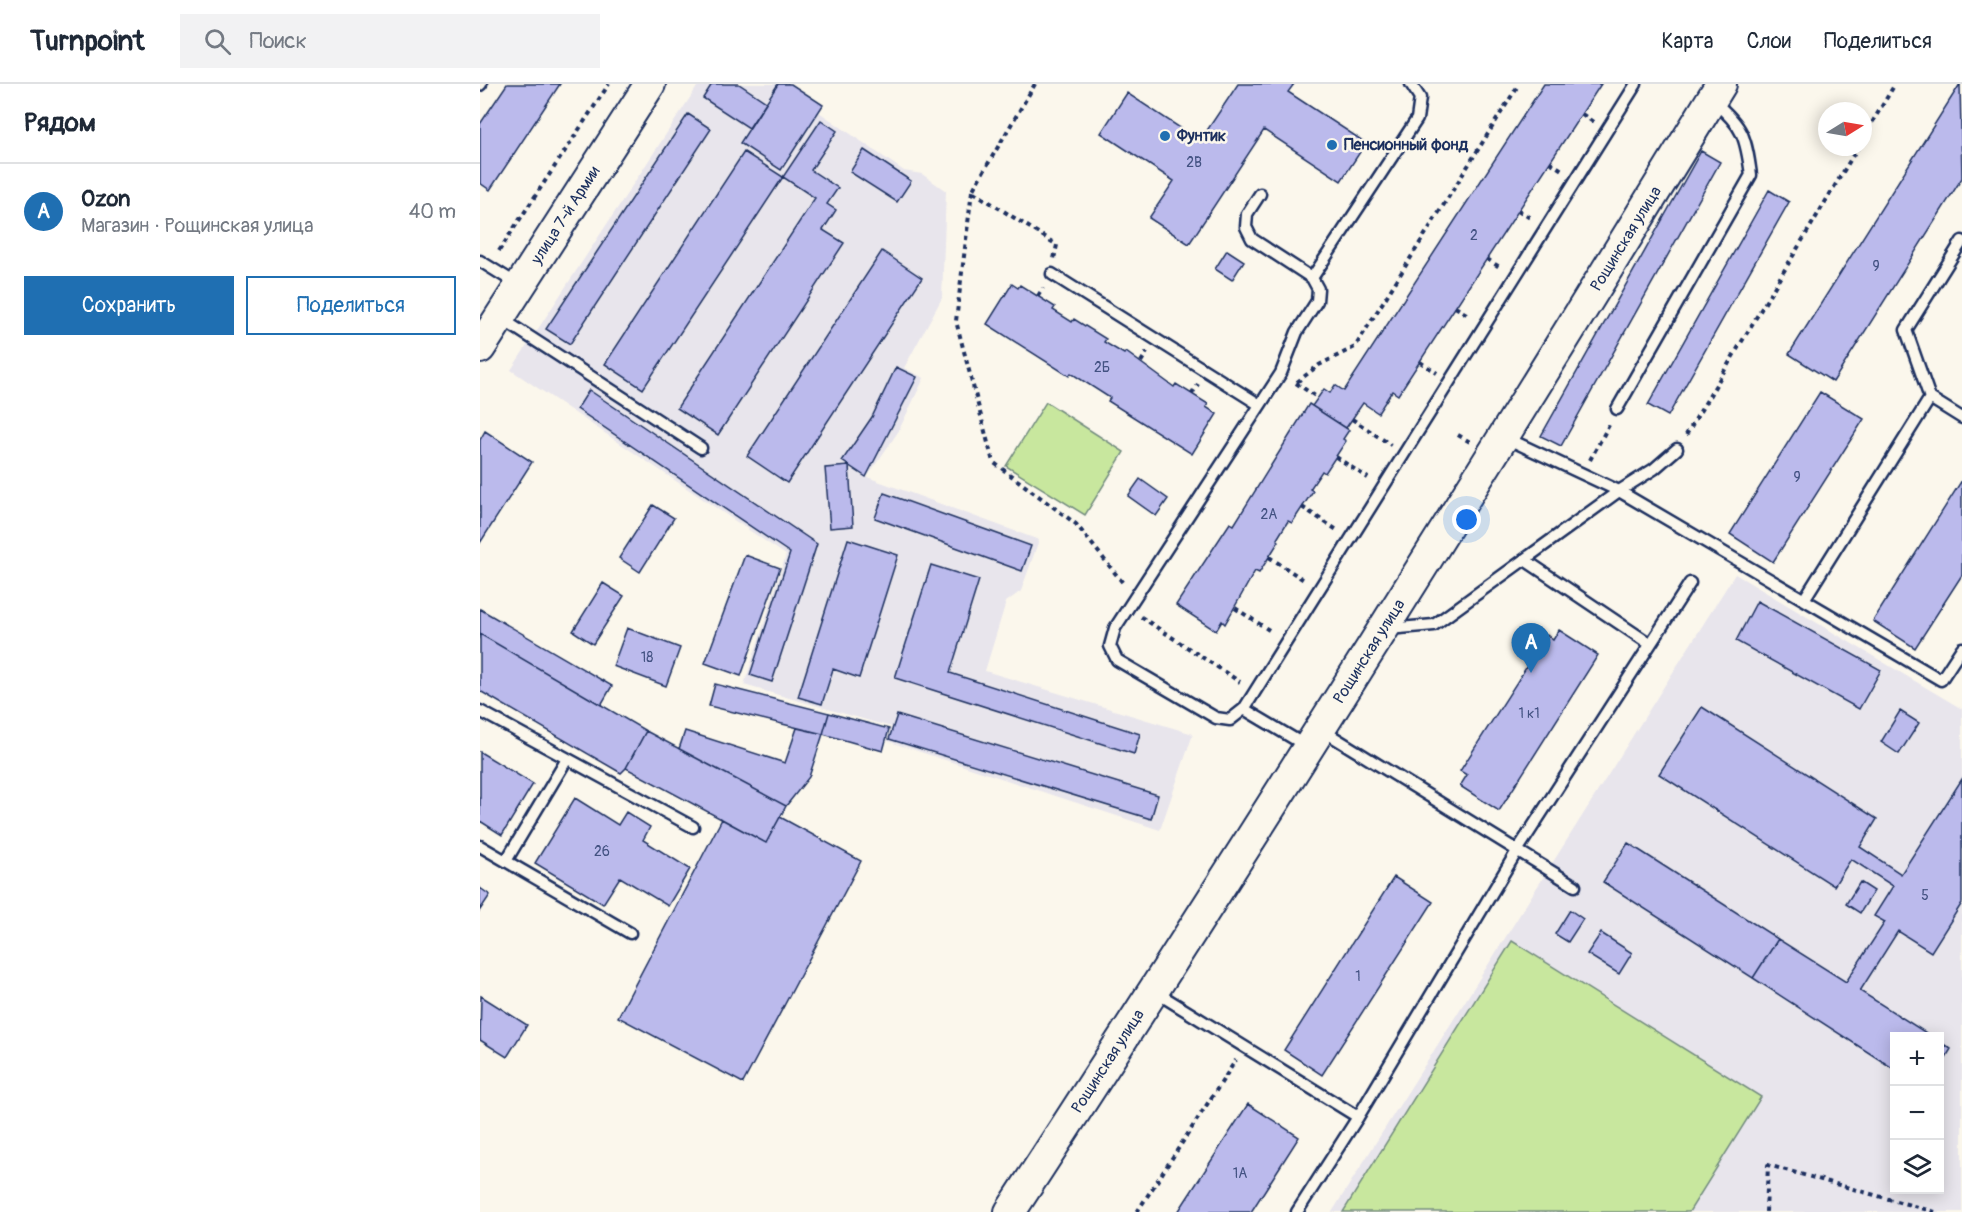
<!DOCTYPE html>
<html lang="ru">
<meta charset="utf-8">
<style>
body{margin:0;font-family:Pangolin,sans-serif;background:#f2f2f3;color:#1f2937}
.controls{position:absolute;right:18px;bottom:18px;display:grid;overflow:hidden;border-radius:0px;box-shadow:0 3px 15px #0003}
.controls button{width:54px;height:54px;display:grid;place-items:center;padding:0;border:0;border-bottom:2px solid #e0e1e3;background:#fff;color:#1f2937;font:30px sans-serif}
.compass{position:absolute;left:1338px;top:18px;width:54px;height:54px;border-radius:50%;background:#fff;box-shadow:0 3px 15px #0003;rotate:79deg}
.you{position:absolute;left:987px;top:436px;width:21px;height:21px;margin:-15px;border:4px solid #fff;border-radius:50%;background:#1a73e8;box-shadow:0 0 0 9px #1a73e833}
.badge{display:grid;place-items:center;width:39px;height:39px;border-radius:50%;background:#1f6fb2;color:#fff;font-size:20px;font-weight:700}
.pin{position:absolute;translate:-50% -50px;filter:drop-shadow(0 2px 3px #0008)}
.pin::after{content:'';position:absolute;top:32px;width:21px;height:18px;background:inherit;clip-path:polygon(0 0,100% 0,50% 100%)}
.list{margin:0;padding:0;list-style:none}
h2{display:flex;justify-content:space-between;align-items:center;height:78px;margin:0;padding:0 24px;font-size:26px}
h2 small{font-size:20px;font-weight:400;color:#747a83}
.list li{display:grid;grid-template-columns:39px 1fr auto;gap:18px;align-items:center;box-sizing:border-box;height:96px;padding:0 24px;border-top:2px solid #e0e1e3}
.list b{display:block;font-size:22px;white-space:nowrap}
.list p{margin:0;font-size:20px;white-space:nowrap;color:#747a83}
.list em{font-size:20px;font-style:normal;color:#747a83}
.actions{display:flex;gap:12px;padding:18px 24px}
.actions a{flex:1;padding:14px 0;border:2px solid #1f6fb2;border-radius:0px;text-align:center;font-size:21px;color:#1f6fb2}
.actions .main{background:#1f6fb2;color:#fff}
.icon{flex:none;width:33px;height:33px;fill:none;stroke:currentColor;stroke-width:2;stroke-linecap:round;stroke-linejoin:round}
.map{position:relative;flex:none;width:1482px;height:1128px;overflow:hidden}
header{display:flex;align-items:center;gap:36px;box-sizing:border-box;height:84px;padding:0 30px;background:#fff;border-bottom:2px solid #e0e1e3}
header strong{font-size:28px}
nav{display:flex;gap:33px;margin-inline-start:auto;font-size:21px}
.search{width:420px;height:54px;background:#f2f2f3;display:flex;align-items:center;gap:15px;box-sizing:border-box;padding:0 21px;border-radius:0px;color:#747a83;font-size:22px}
main{display:flex}
aside{flex:1;background:#fff}
.map>svg:first-child{display:block}
.built{fill:#e8e5ec;fill-rule:evenodd}
.green{fill:#c8e79e;stroke:#728b7e;stroke-width:1.5}
.building{fill:#bbbaec;stroke:#1b2f5e;stroke-width:1.5}
.lines{fill:none;stroke-linecap:round;stroke-linejoin:round}
.lane-casing{stroke:#1b2f5e;stroke-width:15}
.secondary-casing{stroke:#1b2f5e;stroke-width:34}
.path{stroke:#1b2f5e;stroke-width:4;stroke-dasharray:4.5 4.5;stroke-linecap:butt}
.lane{stroke:#fbf7ec;stroke-width:10}
.secondary{stroke:#fbf7ec;stroke-width:30}
.poi-dot{fill:#1f6fb2;stroke:#fbf7ec;stroke-width:2}
.labels{text-anchor:middle;dominant-baseline:central;stroke-width:5;stroke-linejoin:round;paint-order:stroke}
.number-label{font-size:14px;fill:#435282}
.poi-label{font-size:16px;font-weight:bold;fill:#1b2f5e;stroke:#fbf7ec;text-anchor:start}
.street-label{font-size:16px;fill:#1b2f5e;stroke:#fbf7ec}
</style>
<header>
<strong>Turnpoint</strong>
<div class="search"><svg class="icon" aria-label="search" viewBox="0 0 24 24"><circle cx="10" cy="10" r="6"/><path d="M15 15l6 6"/></svg>Поиск</div>
<nav><a>Карта</a><a>Слои</a><a>Поделиться</a></nav>
</header>
<main>
<aside>
<h2>Рядом<small></small></h2>
<ul class="list">
<li><span class="badge">A</span><div><b>Ozon</b><p>Магазин · Рощинская улица</p></div><em>40 m</em></li>
</ul>
<div class="actions"><a class="main">Сохранить</a><a>Поделиться</a></div>
</aside>
<div class="map">
<svg width="1482" height="1128" viewBox="0 0 1482 1128">
<rect width="100%" height="100%" fill="#fbf7ec"/>
<filter id="ink" filterUnits="userSpaceOnUse"><feTurbulence type="fractalNoise" baseFrequency=".0167" numOctaves="2"/><feDisplacementMap in="SourceGraphic" scale="12" xChannelSelector="R" yChannelSelector="G"/><feConvolveMatrix kernelMatrix="1 2 1 2 8 2 1 2 1" color-interpolation-filters="sRGB"/></filter>
<g filter="url(#ink)">
<!-- built -->
<path class="built" d="M219,0H311L343,21L339,28L424,87L442,90L466,107L462,214L424,284L444,294L418,348L387,393L559,456L541,507L526,518L505,587L713,650L680,746L407,657L411,643L264,601L306,471L31,286Z
M1255,490L1482,625V1128H852ZM1414,952H1460V1106H1414Z"/>
<!-- green -->
<path class="green" d="M566,318L644,368L605,431L526,382Z
M1032,857L1281,1013L1209,1128H863Z"/>
<!-- building -->
<path class="building" d="M27,0H80L10,106L0,99V40Z
M232,0H259L286,18L269,44L223,14Z
M298,0H311L343,21L301,86L260,59Z
M758,0H814L808,8L886,59L861,97L784,46L709,160L669,134L694,97L621,49L647,9L720,57Z
M1064,0H1121L918,311L912,307L898,329L883,319L866,344L832,322L844,305L850,309L855,301L864,307Z
M1480,0L1482,94L1353,298L1309,270Z
M208,30L231,45L90,260L66,245Z
M341,36L357,47L331,86L358,104L347,120L356,126L343,146L364,159L238,351L197,324L335,114L303,93Z
M384,66L431,97L417,118L370,88Z
M1221,67L1240,78L1081,362L1061,352Z
M264,68L303,93L163,305L125,280Z
M1289,106L1309,118L1188,332L1168,321Z
M747,166L764,177L752,196L735,185Z
M402,167L442,194L307,399L267,372Z
M532,200L538,204L540,201L575,223L573,226L592,238L594,235L626,255L624,258L644,270L646,268L694,303L696,300L728,320L726,323L737,330L712,370L628,317L630,314L591,289L589,292L507,240Z
M416,283L437,293L386,393L362,377L392,333Z
M109,306L337,460L292,598L270,591L310,469L97,325Z
M1340,308L1384,335L1293,478L1250,450Z
M829,320L869,346L863,355L866,357L845,389L842,387L830,405L833,407L812,439L808,437L797,455L799,457L779,489L775,487L745,540L742,537L736,547L696,521L750,439L754,441Z
M5,347L52,378L0,459V356Z
M369,382L373,442L350,444L345,384Z
M660,395L688,415L676,432L648,412Z
M1482,396V491L1435,564L1393,537Z
M404,409L551,462L542,487L395,434Z
M173,421L194,434L160,488L139,474Z
M368,455L418,471L379,594L353,585L342,620L318,613Z
M265,471L300,484L261,592L225,579Z
M451,481L499,496L470,589L660,650L654,670L415,594Z
M123,499L144,512L113,560L93,547Z
M1277,517L1401,586L1379,625L1256,557Z
M0,525L132,602L121,621L0,550Z
M147,544L200,564L186,602L133,582Z
M1079,546L1118,571L1019,727L980,702L987,691L980,687L1067,551L1073,556Z
M0,550L166,647L146,684L141,689L0,607Z
M235,600L349,629L343,650L229,622Z
M1222,623L1397,735L1380,763L1421,790L1482,695V819L1451,868L1418,847L1380,907L1451,952H1414V985L1273,894L1298,855L1366,898L1405,838L1394,832L1413,802L1371,775L1354,802L1179,690Z
M1420,627L1439,639L1419,670L1401,658Z
M349,629L409,645L403,667L343,650Z
M417,631L678,711L671,735L409,655Z
M317,644L343,650L329,693L306,722L199,665L205,647L305,679Z
M166,647L306,722L286,759L146,684Z
M0,668L53,700L22,751L0,737Z
M95,714L138,741L146,728L170,743L163,756L210,785L188,822L140,793L123,820L55,779Z
M300,733L381,777L263,999L138,933L242,735L286,759Z
M1148,759L1298,855L1273,894L1123,798Z
M914,793L953,818L842,991L804,966Z
M1380,798L1394,807L1380,829L1366,820Z
M0,804L10,811L0,826Z
M1090,826L1103,835L1088,858L1075,850Z
M1121,849L1152,869L1139,890L1107,870Z
M1,912L47,941L27,973L0,956Z
M1460,958L1471,965L1460,983Z
M768,1020L819,1053L771,1128H698Z"/>
<g class="lines">
<!-- lane casing -->
<g class="lane-casing">
<path id="lane" d="M0,1L1,0
M780,110L767,130L766,143L772,155L832,194L838,205L837,217L817,248L801,289L635,544L630,562L637,576L736,634L750,636L764,625L828,663
M1482,157L1426,246L1450,314L1482,334
M0,177L37,200
M572,190L780,321
M832,194L937,35L940,14L931,0
M22,235L221,364
M1137,325L1271,91C1266,53 1263,42 1234,18
M1024,353L1139,407L1461,596L1482,564
M1045,476L1170,560
M1325,514L1450,314
M908,545L954,541L1139,407L1174,385L1197,365
M764,625L1156,0
M0,627L213,743
M842,646L1095,802
M0,762L150,849
M26,777L87,675
M674,907L878,1033
M817,1128L878,1033L1037,767L1210,499"/>
</g>
<!-- secondary casing -->
<g class="secondary-casing">
<g id="secondary">
<path id="s1" d="M0,264L170,0"/>
<path id="s2" d="M530,1128C773,756 1009,379 1241,0"/>
</g>
</g>
<!-- path -->
<path class="path" d="M555,0L492,107L577,161L574,175
M1102,30L1113,38
M1383,54L1415,0
M1070,78L1082,86
M492,107L476,237L513,378L596,440L643,499
M1038,126L1050,134
M19,167L129,0
M1007,175L1021,184
M558,212L563,204
M975,223L990,232
M661,278L667,268
M940,278L957,289
M817,298L839,281L875,263L1039,0
M816,299L838,314
M712,310L718,300
M872,335L911,361
M978,351L990,358
M1206,351L1378,63
M856,373L888,394
M1110,376L1129,341
M822,423L857,446
M789,473L824,496
M755,524L792,548
M661,533L760,598
M657,1128L756,976
M1286,1128L1288,1081L1455,1128"/>
<!-- lane -->
<use href="#lane" class="lane"/>
<!-- secondary -->
<use href="#secondary" class="secondary"/>
</g>
</g>
<!-- markers -->
<g class="poi-dot">
<circle cx="685" cy="52" r="6"/>
<circle cx="852" cy="61" r="6"/>
</g>
<g class="labels">
<!-- number labels -->
<g class="number-label">
<text x="714" y="78">2В</text>
<text x="994" y="151">2</text>
<text x="1396" y="182">9</text>
<text x="622" y="283">2Б</text>
<text x="1317" y="393">9</text>
<text x="789" y="430">2А</text>
<text x="167" y="573">18</text>
<text x="1049" y="629">1 к1</text>
<text x="122" y="767">26</text>
<text x="1445" y="811">5</text>
<text x="878" y="892">1</text>
<text x="760" y="1089">1А</text>
</g>
<!-- poi labels -->
<g class="poi-label">
<text x="697" y="52">Фунтик</text>
<text x="864" y="61">Пенсионный фонд</text>
</g>
<!-- street labels -->
<g class="street-label">
<text stroke="none"><textPath href="#s1" startOffset="158">улица 7-й Армии</textPath></text>
<text stroke="none"><textPath href="#s2" startOffset="1152">Рощинская улица</textPath></text>
<text stroke="none"><textPath href="#s2" startOffset="666">Рощинская улица</textPath></text>
<text stroke="none"><textPath href="#s2" startOffset="180">Рощинская улица</textPath></text>
</g>
</g>
</svg>
<div class="controls">
<button>+</button>
<button>−</button>
<button><svg class="icon" aria-label="layers" viewBox="0 0 24 24"><path d="M12 4l9 5-9 5-9-5zM3 14l9 5 9-5"/></svg></button>
</div>
<svg class="compass" viewBox="-18 -18 36 36"><path d="M0-13l5 13h-10z" fill="#e53935"/><path d="M0 13l5-13h-10z" fill="#747a83"/></svg>
<div class="you"></div>
<div class="pin badge" style="left:1051px;top:589px">A</div>
</div>
</main>
